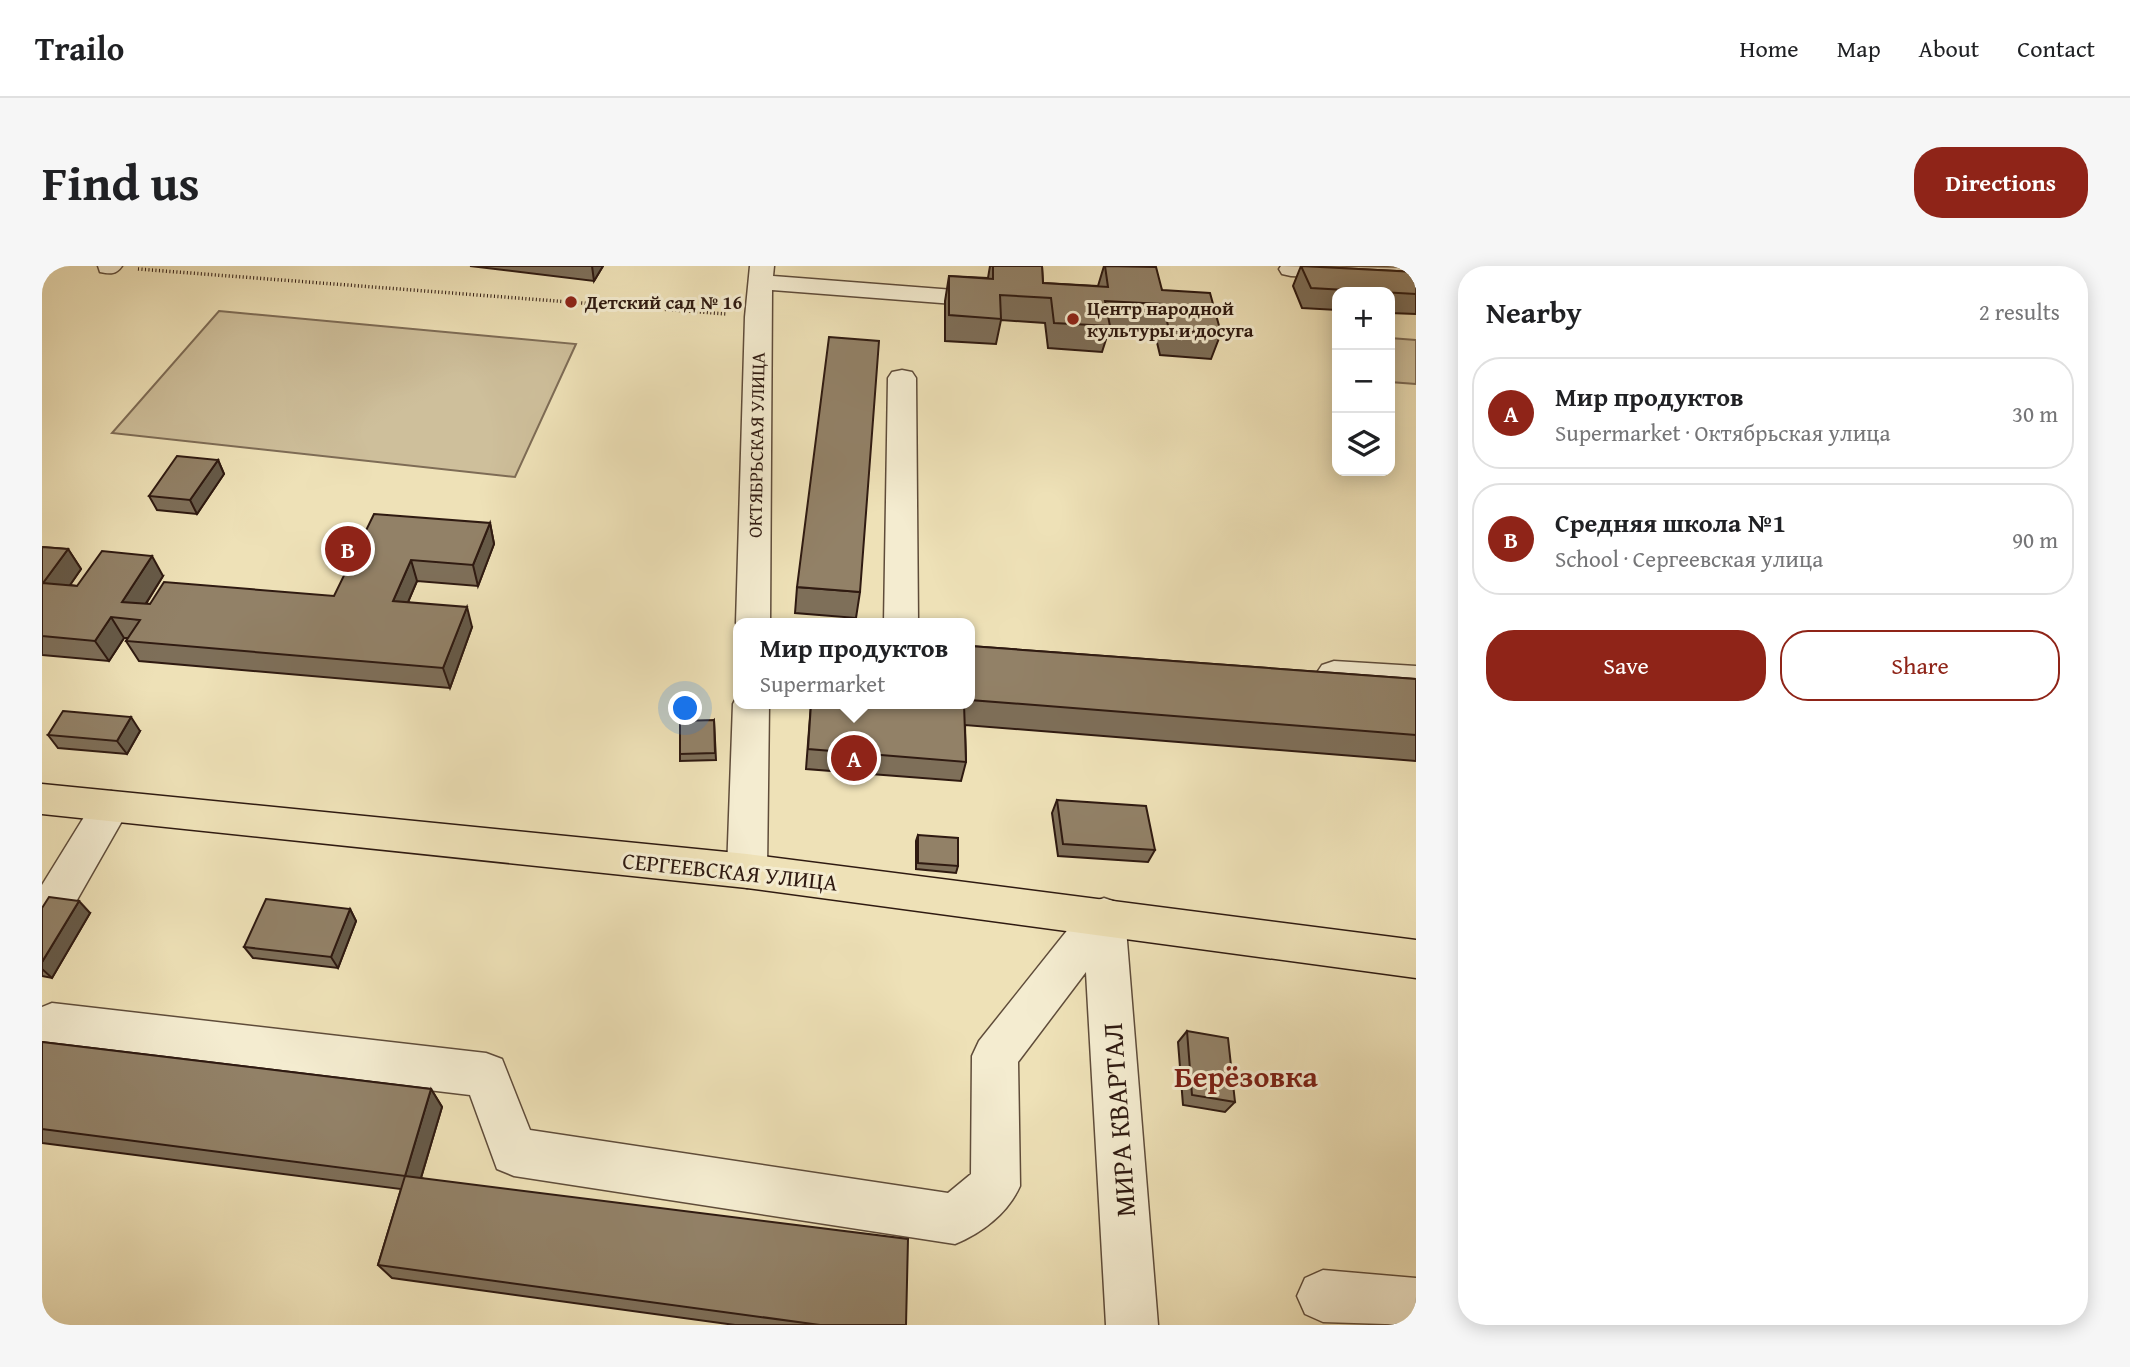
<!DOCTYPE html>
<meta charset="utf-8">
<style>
body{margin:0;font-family:"Gentium Book Plus",serif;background:#f6f6f6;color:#202124}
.controls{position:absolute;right:21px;top:21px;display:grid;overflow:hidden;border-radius:14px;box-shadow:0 4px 18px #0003}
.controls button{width:63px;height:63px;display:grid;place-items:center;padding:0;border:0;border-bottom:2px solid #e0e0e0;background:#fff;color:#202124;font:35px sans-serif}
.you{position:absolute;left:644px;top:443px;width:24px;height:24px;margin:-18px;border:5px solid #fff;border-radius:50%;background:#1a73e8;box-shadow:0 0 0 10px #1a73e833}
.badge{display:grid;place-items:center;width:46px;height:46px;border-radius:50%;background:#8f2418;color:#fff;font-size:23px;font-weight:700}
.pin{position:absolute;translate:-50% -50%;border:4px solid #fff;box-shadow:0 2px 7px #0006}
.popup{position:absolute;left:691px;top:352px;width:242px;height:91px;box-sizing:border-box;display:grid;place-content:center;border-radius:14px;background:#fff;filter:drop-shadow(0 2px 5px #0005);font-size:23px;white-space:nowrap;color:#757577}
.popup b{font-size:26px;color:#202124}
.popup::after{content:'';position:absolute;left:50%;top:100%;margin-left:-14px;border:14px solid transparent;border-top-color:#fff}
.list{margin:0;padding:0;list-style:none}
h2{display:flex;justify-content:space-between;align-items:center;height:91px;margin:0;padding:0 28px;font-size:30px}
h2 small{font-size:23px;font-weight:400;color:#757577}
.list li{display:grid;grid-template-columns:46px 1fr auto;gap:21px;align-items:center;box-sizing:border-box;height:112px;margin:0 14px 14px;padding:0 14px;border:2px solid #e0e0e0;border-radius:28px}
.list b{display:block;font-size:26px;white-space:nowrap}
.list p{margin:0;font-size:23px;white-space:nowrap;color:#757577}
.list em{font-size:23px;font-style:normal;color:#757577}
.actions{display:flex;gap:14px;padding:21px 28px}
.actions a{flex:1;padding:16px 0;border:2px solid #8f2418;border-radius:28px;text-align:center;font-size:24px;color:#8f2418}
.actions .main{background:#8f2418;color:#fff}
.icon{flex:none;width:38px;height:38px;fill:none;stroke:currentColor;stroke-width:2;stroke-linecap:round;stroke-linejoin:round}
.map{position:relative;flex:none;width:1374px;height:1059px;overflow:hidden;border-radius:28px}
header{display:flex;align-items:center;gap:42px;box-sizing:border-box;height:98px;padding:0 35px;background:#fff;border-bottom:2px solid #e0e0e0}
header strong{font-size:33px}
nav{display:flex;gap:38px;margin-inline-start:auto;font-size:24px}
.intro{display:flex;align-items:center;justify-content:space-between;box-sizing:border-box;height:168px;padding:0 42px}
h1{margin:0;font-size:49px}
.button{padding:18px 32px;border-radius:28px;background:#8f2418;color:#fff;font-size:24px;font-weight:700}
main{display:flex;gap:42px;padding:0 42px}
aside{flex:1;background:#fff;border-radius:28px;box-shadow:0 4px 18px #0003}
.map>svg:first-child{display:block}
.green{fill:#cebf9b;stroke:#7e6c56;stroke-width:2}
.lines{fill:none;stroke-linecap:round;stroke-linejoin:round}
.minor-casing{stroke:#5f4c3a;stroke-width:3}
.major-casing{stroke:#2f1a11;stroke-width:3}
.path{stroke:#2f1a11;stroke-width:3.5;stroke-dasharray:1 2.5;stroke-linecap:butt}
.minor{fill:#f4ecd0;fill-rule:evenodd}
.major{fill:#eee1b7;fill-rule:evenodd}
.wall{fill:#7e6f59;stroke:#2f1a11;stroke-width:2}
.shaded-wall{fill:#665a48;stroke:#2f1a11;stroke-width:2}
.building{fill:#928167;stroke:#2f1a11;stroke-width:2}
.poi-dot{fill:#8f2418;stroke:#f4ecd0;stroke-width:2.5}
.labels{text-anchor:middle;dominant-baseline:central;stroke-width:6;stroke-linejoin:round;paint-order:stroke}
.far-poi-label{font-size:19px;font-weight:bold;fill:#2f1a11;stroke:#f4ecd0;text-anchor:start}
.far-street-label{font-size:19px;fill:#2f1a11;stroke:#f4ecd0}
.street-label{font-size:23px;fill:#2f1a11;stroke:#f4ecd0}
.near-street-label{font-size:28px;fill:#2f1a11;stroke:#f4ecd0}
.district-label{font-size:30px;font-weight:bold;fill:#7a1f14;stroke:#f4ecd0}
</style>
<header>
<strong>Trailo</strong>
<nav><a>Home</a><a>Map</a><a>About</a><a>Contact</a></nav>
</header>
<div class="intro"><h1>Find us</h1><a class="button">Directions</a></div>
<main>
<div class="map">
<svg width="1374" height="1059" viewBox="0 0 1374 1059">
<rect width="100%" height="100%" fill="#eee1b7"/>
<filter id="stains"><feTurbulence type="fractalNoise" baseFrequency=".00286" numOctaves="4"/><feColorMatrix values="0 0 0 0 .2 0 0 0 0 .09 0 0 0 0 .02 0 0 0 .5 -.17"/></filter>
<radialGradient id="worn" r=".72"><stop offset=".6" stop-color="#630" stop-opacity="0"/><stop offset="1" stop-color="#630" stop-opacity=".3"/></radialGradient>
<!-- green -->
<path class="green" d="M177,45L534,78L473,211L70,167Z
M1348,72L1374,74V118L1348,116Z"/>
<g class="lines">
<!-- minor casing -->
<g class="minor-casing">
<path id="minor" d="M56,0H80C74,9 68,8 58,6Z
M708,0H732L731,10L925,25L934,27L937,32L934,37L925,39L730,24L728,357H696V361L694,357L703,51Z
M1239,0L1374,2V16L1249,10L1240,8L1237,3Z
M860,104L870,106L874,112L876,357H842L846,112L850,106Z
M1292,395L1374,400V426L1292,421L1280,417L1274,408L1280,399Z
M696,428V438H727L725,605L719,617L705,622L691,617L685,605L691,438Z
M69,525L83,530L88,541L15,669L0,674V619L55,530Z
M1062,632L1077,637L1083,650L1116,1059H1064L1044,706L976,796L978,920C966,947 940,967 913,978L472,910L455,903L428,829L10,779L0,775V741L10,737L444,787L460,793L488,864L906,927L929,908L930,790L937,775L1047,637Z
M1281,1004L1374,1012V1059L1281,1056L1263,1048L1255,1030L1263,1012Z"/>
</g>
<!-- major casing -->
<g class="major-casing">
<path id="major" d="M0,518L705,588L1374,674V712L705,622L0,548Z"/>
</g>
<!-- path -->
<path class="path" d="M96,3L684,48"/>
<!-- minor -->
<use href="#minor" class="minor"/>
<!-- major -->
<use href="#major" class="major"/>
</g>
<!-- wall -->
<path class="wall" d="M428,0H561L552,15Z
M948,0H1000L1001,17L1056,20L1062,0H1104L1120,24L1179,67L1169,93L1118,89L1112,64L1068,61L1060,86L1006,82L1003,57L959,54L954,78L903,75V35L907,10L946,12Z
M1259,0L1374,6V48L1348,47V26H1295V44L1260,42L1251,20Z
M176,194L182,208L155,248L115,244L107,230Z
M448,257L452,278L436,320L375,315L366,336L430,361L408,422L97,395L84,375L86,372H82L67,395L0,389V281L26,283L39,303L28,319L35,320L121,310L104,338L292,330Z
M755,321L818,326L814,352L753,347Z
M928,380L1374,413V495L923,459L924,496L919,515L764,503L769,438H928Z
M672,454L674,494L638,495V488Z
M98,465L85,488L16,482L6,469Z
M1015,534L1113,584L1106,596L1016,590L1010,547Z
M876,569L916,600L914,607L874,603V575Z
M0,642L48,647L10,712L0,710Z
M308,643L314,655L296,702L211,692L202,681Z
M1145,765L1193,836L1183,846L1141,839L1136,776Z
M0,776L389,823L400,841L379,912L864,1059H693L350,1012L336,999L359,923L0,877Z"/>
<!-- shaded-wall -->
<path class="shaded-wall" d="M550,0H561L552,15Z
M176,194L182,208L155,248L148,234Z
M448,257L452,278L436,320L431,299Z
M26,283L39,303L15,338L1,317Z
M110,290L121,310L94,353L80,336Z
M369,294L375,315L358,355L351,335Z
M425,341L430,361L408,422L401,402Z
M69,351L82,372L67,395L53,375Z
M89,451L98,465L85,488L75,475Z
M37,635L48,647L10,712L0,703V696Z
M308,643L314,655L296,702L289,691Z
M389,823L400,841L375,925L363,910Z"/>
<!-- building -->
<path class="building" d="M951,0H1000L1001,17L1066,21L1063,0L1114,1L1120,24L1168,27L1179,67L1127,64L1121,38L1063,35L1068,60L1012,57L1009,32L958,29L959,53L907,49V10L951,13Z
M1259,0L1374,6V28L1269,22Z
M787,71L837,75L818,326L755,321Z
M135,190L176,194L148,234L107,230Z
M332,248L448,257L431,299L369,294L351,335L425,341L401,402L84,375L98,354L69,351L53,375L0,370V281L26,283L1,317L35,320L60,285L110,290L80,336L108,338L122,316L292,330Z
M928,380L1374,413V469L928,434Z
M769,438H922L924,496L766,483Z
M21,445L89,451L75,475L6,469Z
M672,454L673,487L638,488V455Z
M1015,534L1104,540L1113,584L1021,578Z
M876,569L916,572V600L876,597Z
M7,631L37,635L0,696V642Z
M224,633L308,643L289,691L202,681Z
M1145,765L1186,772L1193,836L1150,829Z
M0,776L389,823L363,910L0,863Z
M363,910L866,973L864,1059H778L336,999Z"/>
<!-- markers -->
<g class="poi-dot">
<circle cx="529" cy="36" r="7"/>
<circle cx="1031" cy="53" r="7"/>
</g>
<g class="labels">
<!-- far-poi labels -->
<g class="far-poi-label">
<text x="543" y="36">Детский сад № 16</text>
<text x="1045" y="42">Центр народной<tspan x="1045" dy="22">культуры и досуга</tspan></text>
</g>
<!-- far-street labels -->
<g class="far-street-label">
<text transform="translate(714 179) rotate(-89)">ОКТЯБРЬСКАЯ УЛИЦА</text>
</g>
<!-- street labels -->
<g class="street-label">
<text transform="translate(688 605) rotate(6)">СЕРГЕЕВСКАЯ УЛИЦА</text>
</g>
<!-- near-street labels -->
<g class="near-street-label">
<text transform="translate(1076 854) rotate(-94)">МИРА КВАРТАЛ</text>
</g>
<!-- district labels -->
<g class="district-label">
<text x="1204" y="810">Берёзовка</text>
</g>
</g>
<rect width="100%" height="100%" filter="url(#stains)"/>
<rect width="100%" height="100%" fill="url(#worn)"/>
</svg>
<div class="controls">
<button>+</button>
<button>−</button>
<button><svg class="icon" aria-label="layers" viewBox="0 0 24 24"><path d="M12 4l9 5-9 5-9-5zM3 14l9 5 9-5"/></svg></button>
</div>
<div class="you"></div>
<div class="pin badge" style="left:812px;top:492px">A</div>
<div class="popup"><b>Мир продуктов</b>Supermarket</div>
<div class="pin badge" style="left:306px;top:283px">B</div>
</div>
<aside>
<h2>Nearby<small>2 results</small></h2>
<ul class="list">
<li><span class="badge">A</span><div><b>Мир продуктов</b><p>Supermarket · Октябрьская улица</p></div><em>30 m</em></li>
<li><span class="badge">B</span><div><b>Средняя школа №1</b><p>School · Сергеевская улица</p></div><em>90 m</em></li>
</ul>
<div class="actions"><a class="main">Save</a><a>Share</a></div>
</aside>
</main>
